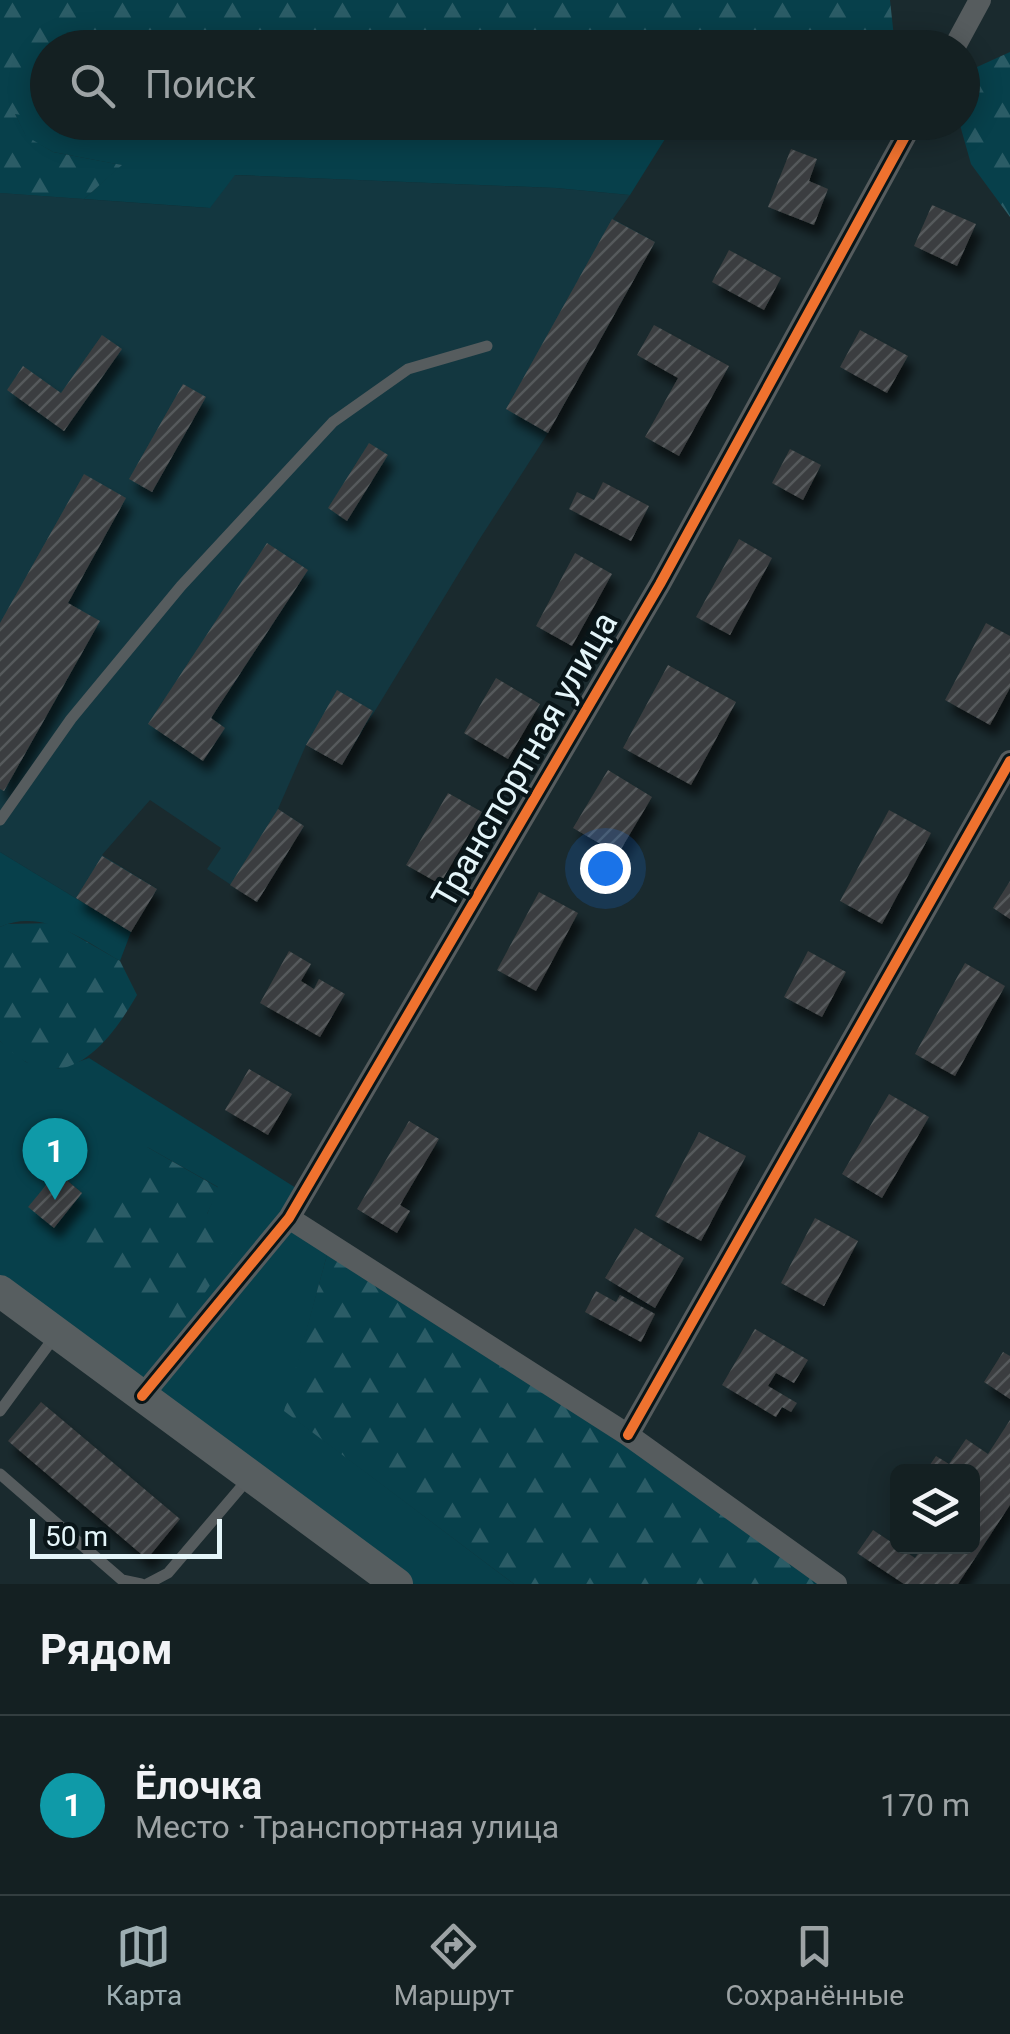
<!DOCTYPE html>
<html lang="ru">
<meta charset="utf-8">
<style>
body{margin:0;font-family:Roboto,sans-serif;background:#212d2f;color:#f1f3f6}
.controls{position:absolute;right:30px;bottom:30px;display:grid;overflow:hidden;border-radius:15px;box-shadow:0 5px 25px #0003}
.controls button{width:90px;height:90px;display:grid;place-items:center;padding:0;border:0;border-bottom:2px solid #333e40;background:#142022;color:#f1f3f6;font:50px sans-serif}
.scale{position:absolute;left:30px;bottom:25px;width:192px;box-sizing:border-box;padding-left:10px;border:5px solid #e4f5f9;border-top:0;font-size:28px;line-height:35px;white-space:nowrap;color:#e4f5f9;-webkit-text-stroke:8px #091518;paint-order:stroke}
.you{position:absolute;left:605px;top:868px;width:35px;height:35px;margin:-25px;border:8px solid #fff;border-radius:50%;background:#1a73e8;box-shadow:0 0 0 15px #1a73e833}
.badge{display:grid;place-items:center;width:65px;height:65px;border-radius:50%;background:#9daeb2;color:#fff;font-size:32px;font-weight:700}
.pin{position:absolute;translate:-50% -82px;filter:drop-shadow(0 2px 5px #0008)}
.pin::after{content:'';position:absolute;top:52px;width:35px;height:30px;background:inherit;clip-path:polygon(0 0,100% 0,50% 100%)}
.list{margin:0;padding:0;list-style:none}
h2{display:flex;justify-content:space-between;align-items:center;height:130px;margin:0;padding:0 40px;font-size:42px}
h2 small{font-size:32px;font-weight:400;color:#9da3a5}
.list li{display:grid;grid-template-columns:65px 1fr auto;gap:30px;align-items:center;box-sizing:border-box;height:180px;padding:0 40px;border-top:2px solid #333e40}
.list b{display:block;font-size:38px;white-space:nowrap}
.list p{margin:0;font-size:32px;white-space:nowrap;color:#9da3a5}
.list em{font-size:32px;font-style:normal;color:#9da3a5}
.icon{flex:none;width:55px;height:55px;fill:none;stroke:currentColor;stroke-width:2;stroke-linecap:round;stroke-linejoin:round}
.map{position:relative;flex:none;width:1010px;height:1584px;overflow:hidden}
.search{position:absolute;background:#142022;box-shadow:0 5px 25px #0003;left:30px;right:30px;top:30px;height:110px;display:flex;align-items:center;gap:25px;box-sizing:border-box;padding:0 35px;border-radius:55px;color:#9da3a5;font-size:38px}
.sheet{height:310px;background:#142022}
nav{display:flex;justify-content:space-around;align-items:center;box-sizing:border-box;height:140px;border-top:2px solid #333e40;background:#142022;font-size:28px;color:#9da3a5}
nav a{display:grid;justify-items:center;gap:5px}
nav .on{color:#9daeb2}
.map>svg:first-child{display:block}
.built{fill:#133740}
.grass{fill:#07404b;fill-rule:evenodd}
.forest{fill:url(#forest-firs)}
.building{fill:url(#building-hatch);filter:url(#shadow)}
.lines{fill:none;stroke-linecap:round;stroke-linejoin:round}
.service{stroke:#565c5e;stroke-width:11}
.minor{stroke:#565c5e;stroke-width:22}
.secondary{stroke:#575e60;stroke-width:32}
.cycleway-casing{stroke:#091518;stroke-width:16}
.cycleway{stroke:#ef722f;stroke-width:10}
.labels{text-anchor:middle;dominant-baseline:central;stroke-width:8;stroke-linejoin:round;paint-order:stroke}
.street-label{font-size:35px;fill:#e4f5f9;stroke:#091518}
</style>
<div class="map">
<svg width="1010" height="1584" viewBox="0 0 1010 1584">
<defs>
<pattern id="forest-firs" width="22" height="20" patternUnits="userSpaceOnUse" patternTransform="scale(2.5)"><rect width="22" height="20" fill="#07404b"/><path d="M5 1l3.5 6h-7zM16 11l3.5 6h-7z" fill="#2b5c66"/></pattern>
<pattern id="building-hatch" width="6" height="6" patternUnits="userSpaceOnUse" patternTransform="scale(2.5)"><rect width="6" height="6" fill="#3b3e3f"/><path d="M-1 1l2-2M0 6l6-6M5 7l2-2" fill="none" stroke="#575a5c"/></pattern>
<filter id="shadow"><feDropShadow dx="6" dy="11" stdDeviation="5" flood-color="#0009"/></filter>
</defs>
<rect width="100%" height="100%" fill="#1a2a2e"/>
<!-- built -->
<path class="built" d="M234,175L556,188L630,195L613,219L655,242L548,433L479,540L342,765L306,745L278,809L304,826L257,902L207,869L221,848L150,800L102,855L157,889L131,932L0,852V193L209,208Z"/>
<!-- grass -->
<path class="grass" d="M14,112L47,119L48,122L100,129L132,122L675,123L630,195L556,188L235,175L210,208L84,199L121,165L53,152L26,137Z
M0,852L131,932L120,961C85,941 42,907 0,927Z
M0,1041L26,1062L58,1069L89,1058L304,1193L290,1218L330,1244L285,1411L514,1584H397L0,1291ZM147,1147L218,1187L207,1214ZM57,1172L82,1193L54,1227L29,1207Z"/>
<!-- forest -->
<path class="forest" d="M0,0H890L895,47L48,48L47,119L15,114L26,136L53,152L122,165L84,199L0,193Z
M1010,52V217L971,164L960,125L977,67Z
M795,123H849L827,138Z
M54,923L120,961L137,995C106,1049 59,1104 0,1041V927L7,924Z
M147,1147L219,1188L207,1214L240,1241L181,1328L77,1252Z
M330,1244L836,1584H514L284,1411Z"/>
<!-- building -->
<path class="building" d="M791,149L817,159L809,181L828,189L814,225L768,207Z
M932,205L976,224L957,266L914,246Z
M612,219L655,242L548,433L506,409Z
M729,250L781,278L764,310L712,282Z
M654,325L729,366L679,456L645,437L678,378L637,355Z
M860,330L908,356L887,393L840,367Z
M102,335L122,349L64,431L7,390L23,366L61,393Z
M183,384L206,397L152,492L129,479Z
M369,443L388,455L347,521L328,508Z
M790,449L821,465L803,500L772,483Z
M84,474L126,498L68,603L100,621L4,791L0,789V623Z
M603,482L649,506L631,541L569,509L577,492L594,500Z
M739,539L772,558L730,635L696,617Z
M267,543L308,570L211,718L225,728L203,761L148,724Z
M575,553L612,574L572,646L536,626Z
M986,623L1010,636V688L990,725L945,700Z
M668,665L736,702L691,785L623,748Z
M496,678L540,704L508,759L464,733Z
M337,690L373,711L342,765L306,745Z
M608,770L652,797L618,854L573,828Z
M448,793L482,812L440,884L406,865Z
M278,809L304,826L257,902L230,885Z
M889,810L931,833L882,924L840,901Z
M102,856L157,889L131,932L76,898Z
M1010,881V919L993,908Z
M539,892L578,913L536,991L497,970Z
M289,951L311,964L301,981L314,989L319,979L345,994L320,1037L260,1003Z
M808,951L846,972L822,1017L784,997Z
M965,963L1005,986L955,1076L915,1054Z
M249,1069L292,1094L268,1135L225,1110Z
M889,1094L929,1117L882,1198L842,1174Z
M409,1121L439,1139L400,1205L410,1211L397,1233L357,1209Z
M699,1132L746,1156L701,1241L655,1216Z
M57,1172L82,1193L54,1228L28,1207Z
M815,1218L858,1241L824,1306L781,1283Z
M635,1228L684,1258L655,1308L605,1278Z
M596,1291L616,1302L620,1295L655,1314L641,1342L585,1312Z
M755,1329L808,1360L794,1383L776,1373L768,1386L797,1403L791,1412L782,1407L776,1417L722,1385Z
M1003,1352L1010,1356V1399L984,1382Z
M41,1402L180,1519L147,1559L8,1441Z
M1010,1420V1505L958,1584H904L857,1553L873,1530L915,1558L923,1546H972V1472H931L927,1469L936,1456L949,1464L966,1439L988,1454Z"/>
<g class="lines">
<!-- service -->
<path class="service" d="M0,820L71,719L181,586L333,422L408,369L487,346
M0,1411L55,1336
M0,1474L122,1580L141,1584
M147,1584L168,1573L248,1479"/>
<!-- minor -->
<path class="minor" d="M954,48L980,0
M289,1218L628,1435L836,1584
M142,1396L289,1218L660,584L913,122
M628,1435L1010,761"/>
<!-- secondary -->
<path class="secondary" d="M0,1291L397,1584"/>
<!-- cycleway casing -->
<g class="cycleway-casing">
<path id="cycleway" d="M142,1396L289,1218L660,584L913,122
M628,1435L1010,761"/>
</g>
<!-- cycleway -->
<use href="#cycleway" class="cycleway"/>
</g>
<g class="labels">
<!-- street labels -->
<g class="street-label">
<text transform="translate(525 760) rotate(-60)">Транспортная улица</text>
</g>
</g>
</svg>
<div class="controls">
<button><svg class="icon" aria-label="layers" viewBox="0 0 24 24"><path d="M12 4l9 5-9 5-9-5zM3 14l9 5 9-5"/></svg></button>
</div>
<div class="scale">50 m</div>
<div class="you"></div>
<div class="pin badge" style="left:55px;top:1200px;background:#0f9aa8">1</div>
<div class="search"><svg class="icon" aria-label="search" viewBox="0 0 24 24"><circle cx="10" cy="10" r="6"/><path d="M15 15l6 6"/></svg>Поиск</div>
</div>
<section class="sheet">
<h2>Рядом<small></small></h2>
<ul class="list">
<li><span class="badge" style="background:#0f9aa8">1</span><div><b>Ёлочка</b><p>Место · Транспортная улица</p></div><em>170 m</em></li>
</ul>
</section>
<nav>
<a class="on"><svg class="icon" aria-label="map" viewBox="0 0 24 24"><path d="M3 6l6-2 6 2 6-2v14l-6 2-6-2-6 2zM9 4v14M15 6v14"/></svg>Карта</a>
<a><svg class="icon" aria-label="directions" viewBox="0 0 24 24"><path d="M12 3l9 9-9 9-9-9zM9 14v-3h6M13 9l2 2-2 2"/></svg>Маршрут</a>
<a><svg class="icon" aria-label="saved" viewBox="0 0 24 24"><path d="M7 4h10v16l-5-4-5 4z"/></svg>Сохранённые</a>
</nav>
